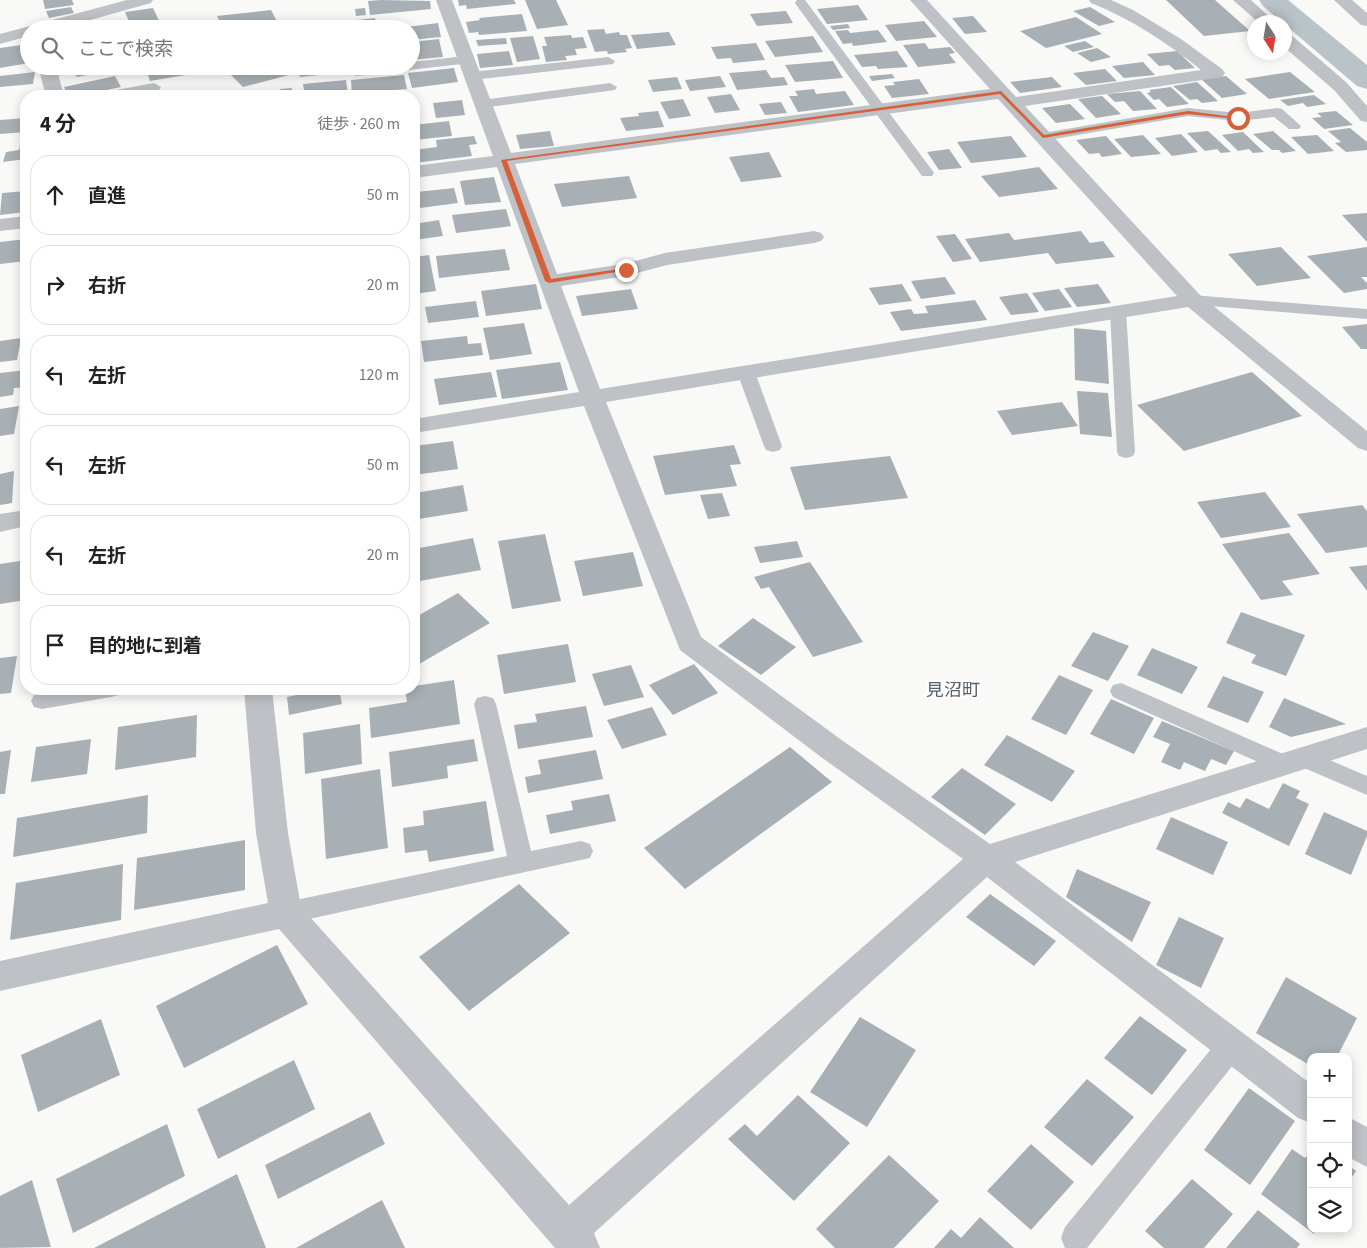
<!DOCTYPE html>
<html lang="ja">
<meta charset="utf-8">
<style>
body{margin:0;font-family:"Source Sans 3","Noto Sans JP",sans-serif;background:#f6f6f6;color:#222}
.controls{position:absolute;right:15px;bottom:15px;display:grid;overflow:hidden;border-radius:10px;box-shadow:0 2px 12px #0003}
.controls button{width:45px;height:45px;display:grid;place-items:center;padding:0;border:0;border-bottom:1px solid #e0e0e0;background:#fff;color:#222;font:25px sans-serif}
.compass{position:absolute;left:1247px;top:15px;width:45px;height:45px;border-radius:50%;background:#fff;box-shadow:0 2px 12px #0003;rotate:168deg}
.stop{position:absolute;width:15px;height:15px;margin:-11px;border:4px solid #d66139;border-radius:50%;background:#fff}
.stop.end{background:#d66139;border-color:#fff;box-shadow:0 1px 5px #0008}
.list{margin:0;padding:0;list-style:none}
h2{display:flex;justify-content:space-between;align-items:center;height:65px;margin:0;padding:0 20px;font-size:21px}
h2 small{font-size:16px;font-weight:400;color:#767676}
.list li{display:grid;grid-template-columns:32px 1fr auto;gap:15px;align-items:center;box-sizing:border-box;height:80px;margin:0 10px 10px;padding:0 10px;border:1px solid #e0e0e0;border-radius:20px}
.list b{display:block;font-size:19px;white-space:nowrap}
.list em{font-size:16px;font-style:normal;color:#767676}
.icon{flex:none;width:28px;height:28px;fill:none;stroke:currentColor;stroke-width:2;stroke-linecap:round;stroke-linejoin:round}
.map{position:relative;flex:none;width:1367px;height:1248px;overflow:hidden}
.search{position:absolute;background:#fff;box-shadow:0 2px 12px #0003;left:20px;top:20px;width:400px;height:55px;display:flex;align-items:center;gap:12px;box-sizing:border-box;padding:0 18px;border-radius:28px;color:#767676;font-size:19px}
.panel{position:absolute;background:#fff;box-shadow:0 2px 12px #0003;left:20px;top:90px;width:400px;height:605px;border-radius:20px}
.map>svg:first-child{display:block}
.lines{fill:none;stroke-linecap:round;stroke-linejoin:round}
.canal{fill:#bac4c8;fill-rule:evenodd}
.building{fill:#a8b0b5}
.service{fill:#bec2c6;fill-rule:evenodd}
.minor{fill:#bec2c6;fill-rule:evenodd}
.route{fill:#d66139}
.labels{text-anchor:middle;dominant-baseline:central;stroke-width:5;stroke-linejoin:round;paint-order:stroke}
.neighbourhood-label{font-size:18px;fill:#58626b;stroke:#fff}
</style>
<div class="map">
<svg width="1367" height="1248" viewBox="0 0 1367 1248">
<rect width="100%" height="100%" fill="#f9f9f7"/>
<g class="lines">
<!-- canal -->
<path class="canal" d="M1259,0H1288L1367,65V89L1357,86L1263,6Z"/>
</g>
<!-- building -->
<path class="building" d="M43,0H72L74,5L45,9Z
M381,0L430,1L431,9L370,15L368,1Z
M458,0H514L516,4L467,9L466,5L459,6Z
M525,0H556L568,25L537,29Z
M1166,0H1215L1250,31L1204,36Z
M858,5L868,20L827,24L817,9Z
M71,7L74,13L49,18L46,11Z
M1090,7L1115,22L1099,26L1073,11Z
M153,8L161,25L132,29L125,12Z
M365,8L366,15L356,16L355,9Z
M271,10L278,23L245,29H223L217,16Z
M786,11L793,23L757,26L750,14Z
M522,14L527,31L479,35L478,32L469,33L466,22L480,20L479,18Z
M973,16L987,32L965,34L952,18Z
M1076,17L1102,34L1046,48L1020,31Z
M375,18L377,27H383L384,29H359L357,20Z
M214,20L218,29H176L175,27Z
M112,21L119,29H85V28Z
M924,21L937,37L896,41L885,25Z
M438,23L441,37L411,40V29H391Z
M848,24L850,28L833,30L830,26Z
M604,29L606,34L619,32L620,35H627L632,48L625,49L627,52L608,54L607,51L595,52L587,30Z
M848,30L850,33L878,30L887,42L853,46L852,43L843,44L835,31Z
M669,32L676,45L637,49L631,35Z
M571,35L572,38L583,37L587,48L575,49L577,55L565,56L567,60L546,62L542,46H547L544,37Z
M533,36L540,59L517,62L510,38Z
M813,36L823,52L775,57L765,41Z
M506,38L507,44L478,46L476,40Z
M439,39L443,57L411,60V42Z
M1085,41L1094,47L1073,52L1064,46Z
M756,43L765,60L733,63L731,58L717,59L711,47Z
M925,43L929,49L950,47L955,53L949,54L956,63L918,67L903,45Z
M28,44L29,63L0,68V48Z
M1097,48L1111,57L1091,62L1077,53Z
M509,51L513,65L480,68L477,54Z
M897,51L908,67L878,69L876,66L862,67L854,55Z
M1177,51L1195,68L1175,70L1169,65L1159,66L1147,54Z
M833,61L843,78L795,82L785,65Z
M1143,62L1155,75L1124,78L1112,66Z
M77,66H125V67L77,77L72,67Z
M162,66H214L215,70L150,81L146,69Z
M262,66H280L289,75L243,87L231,75Z
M299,66H339V69L328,70V74L300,77Z
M454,68L458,82L412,88L408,73Z
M1105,69L1117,81L1086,85L1073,73Z
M766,70L771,78L784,77L788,85L737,90L729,73Z
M35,72L33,84L0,87V76Z
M1290,72L1315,92L1269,99L1245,79Z
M892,74L895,78L872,81L869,76Z
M404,75L407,89L352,94L351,80Z
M115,76L121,87L78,96H68L64,87Z
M720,76L726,87L690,91L685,80Z
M1226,76L1247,94L1222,98L1201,79Z
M677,77L682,89L653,92L648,80Z
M1052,77L1062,87L1020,93L1010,82Z
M919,79L929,94L892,98L884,86L895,85L893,82Z
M346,80L348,96H305L303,84Z
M1197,82L1218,101L1202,103L1197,99L1190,100L1173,86Z
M1171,87L1189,104L1167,107L1159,99L1154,100L1147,93L1151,92L1149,90Z
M292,88V96H280V89Z
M814,89L816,94L845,91L854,105L798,112L789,96H798L795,91Z
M207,90L210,95L184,96V95Z
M1140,91L1157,109L1133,111L1124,101L1115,102L1107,94Z
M731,94L740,110L715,113L707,97Z
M1314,95L1326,104L1307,107L1303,103L1288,106L1280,100Z
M1102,96L1121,114L1096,118L1078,99Z
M683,99L691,116L669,119L660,102Z
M462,100L465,115L436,118L433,103Z
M781,102L787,113L765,115L759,104Z
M1070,104L1085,119L1056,123L1042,108Z
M658,111L664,127L626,131L620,118L639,116L638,113Z
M1336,111L1353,125L1324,129L1312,118L1322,117L1317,113Z
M26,118V132L0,134V120Z
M449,121L452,136L414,140V125Z
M1350,128L1367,142V150L1346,152L1335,143L1341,142L1328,131Z
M550,131L554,146L520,149L516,135Z
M1208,131L1231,152L1221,153L1217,149L1205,151L1187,133Z
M1273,131L1296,151L1282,153L1279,150H1272L1253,134Z
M1243,132L1264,152L1253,153L1249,149L1238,151L1222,135Z
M1181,134L1198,152L1172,156L1155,138Z
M1143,135L1161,154L1131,157L1114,139Z
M1317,135L1334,151L1308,154L1291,137Z
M474,136L477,144L469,145L472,156L414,163V150L437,147L436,140Z
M1011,136L1027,157L971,163L957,142Z
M1106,136L1122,154L1102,157L1099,153L1089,154L1076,140Z
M26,145V159L3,162L6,152L19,150L20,146Z
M949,149L962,168L939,170L927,152Z
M769,152L782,177L741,182L729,157Z
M1039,167L1058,189L999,197L981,176Z
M629,176L637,198L562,207L554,184Z
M494,177L501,202L465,205L460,181Z
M454,188L458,203L420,208L417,192Z
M26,191V212L0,215L2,193Z
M506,209L511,226L456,233L452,215Z
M1367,213V242L1342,215Z
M439,220L443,236L414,240V224Z
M1081,231L1090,243L1103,241L1115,257L1056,264L1048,253L980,262L965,239L1009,233L1014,240Z
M955,234L972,259L953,262L936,236Z
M26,239V261L0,264V242Z
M1281,247L1311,278L1257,286L1228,254Z
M1367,247V277H1361L1367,283V289L1344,293L1307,256Z
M505,249L510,270L439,278L436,256Z
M429,255L436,291L414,294V257Z
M945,277L956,294L921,299L911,281Z
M536,284L542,309L486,316L481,291Z
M902,284L912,301L879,305L869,288Z
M1098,284L1111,303L1077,307L1064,288Z
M631,289L638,309L582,316L576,296Z
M1059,289L1072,307L1045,311L1032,293Z
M1027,293L1039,312L1011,315L999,297Z
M975,300L987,320L901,331L890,312L911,309L914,314L928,313L925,306Z
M476,301L479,317L428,323L425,307Z
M524,323L532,354L490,360L483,328Z
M1367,324V349H1361L1342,327Z
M1074,328L1106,331L1109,384L1075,380Z
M467,336L468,344L481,343L483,355L424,362L421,341Z
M21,338L17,360L0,362V341Z
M414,347H416L419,369H414Z
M560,362L568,390L502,399L496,370Z
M26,370V387L14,388L13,395L0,397V373Z
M491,372L497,397L439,405L434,379Z
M1252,372L1302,416L1184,451L1137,405Z
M414,390L418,412L414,413Z
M1077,391L1108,393L1112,437L1080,434Z
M1062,402L1078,426L1012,435L997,411Z
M19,406L14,434L0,436V409Z
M453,441L458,469L414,475V446Z
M734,445L741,464L730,465L737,486L665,495L653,456Z
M890,456L908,498L805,510L790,467Z
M14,471L12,503L0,505V474Z
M463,485L468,511L419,519L415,493Z
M1265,492L1291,527L1221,538L1197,502Z
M722,493L730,516L708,519L700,495Z
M1362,505L1367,511V547L1326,553L1297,514Z
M1289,533L1320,574L1282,581L1293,595L1261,600L1222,544Z
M545,534L561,601L512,609L498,541Z
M473,538L481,570L414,582V549Z
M797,541L803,557L760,563L754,547Z
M633,552L643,586L583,596L574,561Z
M26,560V600L0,604V564Z
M810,562L863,642L813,657L769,587L761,589L754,577Z
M1367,565V591L1349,567Z
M458,593L490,623L414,667V618Z
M1241,612L1305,635L1286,676L1251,663L1256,655L1226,643Z
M753,618L796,647L761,675L718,646Z
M1093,632L1129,646L1108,681L1071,666Z
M568,644L576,682L504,694L497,655Z
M1152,648L1198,667L1182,694L1137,675Z
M17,656L11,693L0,694V658Z
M694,664L718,693L673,715L649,685Z
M631,665L644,697L604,706L592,674Z
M1059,675L1093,690L1066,735L1031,719Z
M1223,676L1264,692L1248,723L1207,707Z
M454,680L460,724L371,738L369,708L407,702L405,689H414V686Z
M326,689H339L342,704L289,715L287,697Z
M1284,698L1346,724L1291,737L1269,727Z
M1111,699L1154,718L1134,754L1090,734Z
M586,706L593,737L518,749L514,725L537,722L535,714Z
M652,707L667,735L622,749L607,720Z
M197,715L196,757L115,770L118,727Z
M1162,721L1234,751L1226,765L1211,759L1205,771L1184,762L1180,770L1161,762L1170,744L1153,737Z
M360,724L362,764L305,774L303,733Z
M1007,735L1075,771L1052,802L984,765Z
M91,739L87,774L31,782L36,747Z
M474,739L478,761L447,766L448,778L392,787L389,752Z
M790,747L832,782L685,889L644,848Z
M11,750L5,794H0V752Z
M596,750L603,779L528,793L525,777L541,774L538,760Z
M962,768L1016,804L985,835L931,797Z
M380,769L388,848L326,859L321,779Z
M1283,783L1300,791L1296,798L1309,804L1289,846L1222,813L1228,802L1240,808L1246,798L1269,809Z
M609,794L616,821L550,834L546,815L573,810L571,801Z
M148,795L147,833L13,857L17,818Z
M486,801L494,851L429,862L427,850L405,853L403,828L424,825L423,811Z
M1324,812L1367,831V836L1351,875L1305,854Z
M1171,817L1228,842L1213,875L1156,849Z
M245,840V890L134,910L137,858Z
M123,864L121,920L10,940L16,883Z
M1077,869L1151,902L1132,942L1066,897Z
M519,884L570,933L469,1011L419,957Z
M990,894L1056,941L1034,966L966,917Z
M1179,917L1224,938L1201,988L1156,965Z
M277,945L308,1004L184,1068L156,1006Z
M1286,977L1357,1018L1337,1057H1311V1066L1256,1033Z
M1140,1016L1187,1050L1152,1095L1104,1058Z
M860,1017L916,1050L867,1127L810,1092Z
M101,1019L120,1075L38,1112L21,1055Z
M294,1060L315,1109L218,1159L197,1109Z
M1087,1079L1134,1117L1092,1166L1044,1127Z
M1249,1088L1295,1121L1250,1185L1204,1150Z
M798,1095L850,1143L794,1201L728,1139L745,1124L757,1136Z
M370,1112L385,1144L278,1199L265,1165Z
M167,1124L185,1176L73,1233L56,1179Z
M1031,1144L1074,1182L1031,1230L987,1191Z
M1292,1149L1305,1158L1311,1151V1229H1317L1314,1234L1261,1194Z
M889,1155L939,1201L894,1248H835L816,1229Z
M1348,1165L1356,1171L1348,1183Z
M237,1174L266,1248H94Z
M1192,1179L1233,1214L1204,1248H1164L1145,1231Z
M32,1180L51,1247L0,1248V1196Z
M382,1200L405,1248H296Z
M1258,1210L1300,1244L1297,1248H1226Z
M980,1217L1014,1248H934L951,1229L961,1238Z"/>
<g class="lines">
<!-- service -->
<path class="service" d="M797,0H805L932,170L934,173L932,176H922L797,6L795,3Z
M466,56L473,60L471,63L356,76L349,72L356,68L411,66V62Z
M608,57L615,61L613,64L472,80L465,76L472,72Z
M154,83L161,87L159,90L126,96H98L105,92Z
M610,83L617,87L615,90L482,108L475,104L482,100Z
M1188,108L1238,113L1277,108L1282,109L1301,126L1299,129H1289L1274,117L1238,121L1188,116L1043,141L1038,140L1036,137L1038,134L1043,133Z
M1192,295L1367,309V319L1186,304L1184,300L1186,296Z
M1118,306L1124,307L1126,311L1135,452L1133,456L1126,458L1119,456L1117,452L1110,311L1112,307Z
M746,367L752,368L755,372L782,446L780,450L773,452L766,450L764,446L737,372L740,368Z
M1121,683L1292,758L1296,752L1304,749L1367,776V795L1295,764L1292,770L1284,773L1276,770L1113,697L1110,691L1113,685Z
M64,689H122L119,695L111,697L42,709L34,707L31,701L34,695Z
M485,696L493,698L496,704L531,851L581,841L590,844L593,851L590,858L286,924L277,921L273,913L277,905L286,902L507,856L474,704L477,698Z
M1231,1034L1241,1037L1245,1046L1241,1055L1087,1248H1065L1061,1238L1065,1227L1221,1037Z"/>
<!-- minor -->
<path class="minor" d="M127,0H153L151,3L58,29H29V36L0,44V34Z
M436,0H452L511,153L990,89L910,0H927L1016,97L1201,70C1168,43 1131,19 1091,3L1089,0H1111L1133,10L1181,39L1222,69L1225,73L1222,77L1216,78L1025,106L1200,295L1367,431V451L1358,448L1188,307L606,402L701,637L843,741L990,844L1367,727V749L1015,862L1311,1084V1123L1298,1118L987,877L594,1233L600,1248H555L279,929L0,991V961L268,903L256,833L244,689H272L288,833L301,907L569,1205L963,859L821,757L680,650L584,406L414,433V419L579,392L497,167L414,178V166L493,156ZM998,99L1177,296L600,389L561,286L626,276L667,265L814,243L821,241L824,237L821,233L814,231L665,253L624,264L557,274L515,164Z
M1233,0H1251L1275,22H1258Z
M1334,0H1352L1367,13V26L1361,25Z
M1284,33L1290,34L1346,82L1367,106V122L1361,121L1334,90L1284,47Z
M38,66H56L64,96H46Z
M26,216V228L0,231V219Z
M26,510V526L0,532V514Z
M1348,1117L1367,1127V1167L1348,1157Z"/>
</g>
<!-- route -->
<path class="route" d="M1001,91L1044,135L1188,111L1241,118L1238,119L1188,114L1043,138L1000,94L507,161L551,279L626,268L629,270L549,283L545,281L501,160Z"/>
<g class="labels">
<!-- neighbourhood labels -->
<g class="neighbourhood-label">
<text x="953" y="690">見沼町</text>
</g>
</g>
</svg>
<div class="controls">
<button>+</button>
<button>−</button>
<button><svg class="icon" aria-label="locate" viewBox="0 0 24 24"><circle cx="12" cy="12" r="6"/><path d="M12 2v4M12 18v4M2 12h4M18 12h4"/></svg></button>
<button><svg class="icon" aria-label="layers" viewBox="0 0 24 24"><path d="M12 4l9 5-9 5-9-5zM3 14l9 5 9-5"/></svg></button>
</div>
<svg class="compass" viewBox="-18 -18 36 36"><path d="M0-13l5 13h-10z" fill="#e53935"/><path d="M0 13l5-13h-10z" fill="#767676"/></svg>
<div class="stop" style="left:1238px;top:118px"></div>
<div class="stop end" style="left:626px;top:270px"></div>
<div class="search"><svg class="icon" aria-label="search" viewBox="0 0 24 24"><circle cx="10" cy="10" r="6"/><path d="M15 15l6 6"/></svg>ここで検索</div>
<section class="panel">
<h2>4 分<small>徒歩 · 260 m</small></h2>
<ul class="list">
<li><svg class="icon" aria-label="ahead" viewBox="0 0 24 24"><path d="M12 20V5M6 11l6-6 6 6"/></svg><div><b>直進</b></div><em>50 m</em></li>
<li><svg class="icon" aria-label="right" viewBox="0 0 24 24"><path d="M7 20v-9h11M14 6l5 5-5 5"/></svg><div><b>右折</b></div><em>20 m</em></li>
<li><svg class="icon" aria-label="left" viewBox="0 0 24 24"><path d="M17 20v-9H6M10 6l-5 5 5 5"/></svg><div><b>左折</b></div><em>120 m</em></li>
<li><svg class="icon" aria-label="left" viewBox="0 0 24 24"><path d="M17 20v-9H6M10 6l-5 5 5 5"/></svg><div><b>左折</b></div><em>50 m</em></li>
<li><svg class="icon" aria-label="left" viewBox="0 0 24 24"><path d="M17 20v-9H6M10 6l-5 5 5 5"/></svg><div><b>左折</b></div><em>20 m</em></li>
<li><svg class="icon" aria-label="arrive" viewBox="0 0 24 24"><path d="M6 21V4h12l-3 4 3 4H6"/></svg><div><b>目的地に到着</b></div></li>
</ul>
</section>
</div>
